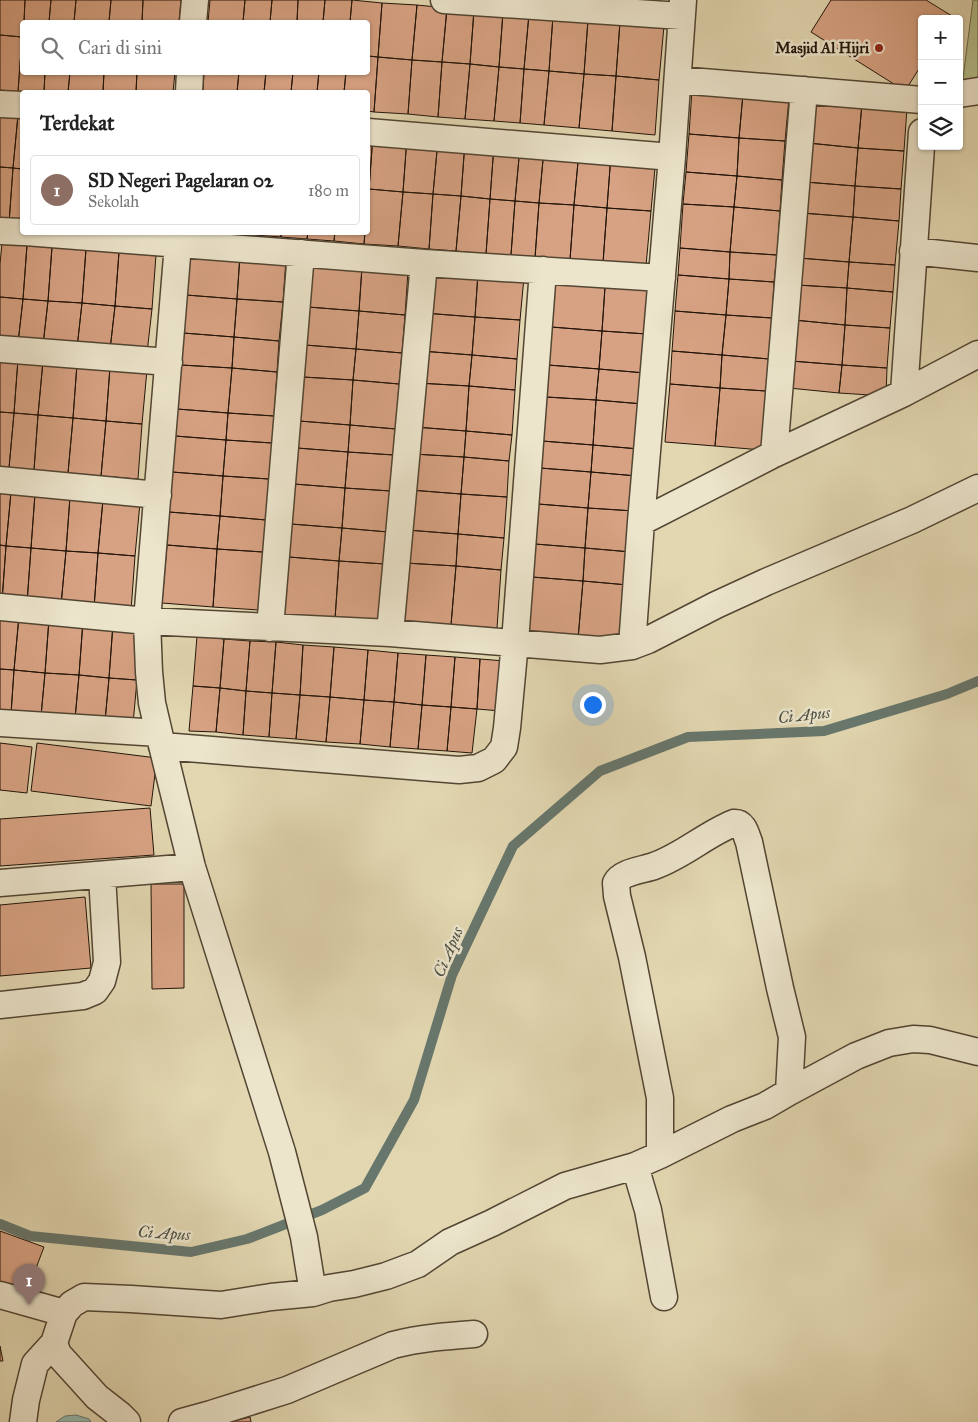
<!DOCTYPE html>
<html lang="id">
<meta charset="utf-8">
<style>
body{margin:0;font-family:"IM FELL Great Primer",serif;background:#f2f2f2;color:#222}
.controls{position:absolute;right:15px;top:15px;display:grid;overflow:hidden;border-radius:5px;box-shadow:0 1px 4px #0004}
.controls button{width:45px;height:45px;display:grid;place-items:center;padding:0;border:0;border-bottom:1px solid #e0e0e0;background:#fff;color:#222;font:25px sans-serif}
.you{position:absolute;left:592px;top:704px;width:18px;height:18px;margin:-12px;border:4px solid #fff;border-radius:50%;background:#1a73e8;box-shadow:0 0 0 8px #1a73e833}
.badge{display:grid;place-items:center;width:32px;height:32px;border-radius:50%;background:#7c3aed;color:#fff;font-size:16px;font-weight:700}
.pin{position:absolute;translate:-50% -41px;filter:drop-shadow(0 1px 2px #0008)}
.pin::after{content:'';position:absolute;top:26px;width:18px;height:15px;background:inherit;clip-path:polygon(0 0,100% 0,50% 100%)}
.list{margin:0;padding:0;list-style:none}
h2{display:flex;justify-content:space-between;align-items:center;height:65px;margin:0;padding:0 20px;font-size:21px}
h2 small{font-size:16px;font-weight:400;color:#767676}
.list li{display:grid;grid-template-columns:32px 1fr auto;gap:15px;align-items:center;box-sizing:border-box;height:70px;margin:0 10px 10px;padding:0 10px;border:1px solid #e0e0e0;border-radius:5px}
.list b{display:block;font-size:19px;white-space:nowrap}
.list p{margin:0;font-size:16px;white-space:nowrap;color:#767676}
.list em{font-size:16px;font-style:normal;color:#767676}
.icon{flex:none;width:28px;height:28px;fill:none;stroke:currentColor;stroke-width:2;stroke-linecap:round;stroke-linejoin:round}
.map{position:relative;flex:none;width:978px;height:1422px;overflow:hidden}
.search{position:absolute;background:#fff;box-shadow:0 1px 4px #0004;left:20px;top:20px;width:350px;height:55px;display:flex;align-items:center;gap:12px;box-sizing:border-box;padding:0 18px;border-radius:5px;color:#767676;font-size:19px}
.panel{position:absolute;background:#fff;box-shadow:0 1px 4px #0004;left:20px;top:90px;width:350px;height:145px;border-radius:5px}
.map>svg:first-child{display:block}
.green{fill:#b4be8b;stroke:#6b694a}
.water{fill:#95b9b0;stroke:#67776d}
.lines{fill:none;stroke-linecap:round;stroke-linejoin:round}
.stream{stroke:#67776d;stroke-width:10}
.building{fill:#d7a283;stroke:#221409}
.street-casing{stroke:#524533;stroke-width:29}
.street{stroke:#ece5cc;stroke-width:26}
.poi-dot{fill:#8f2418;stroke:#ece5cc;stroke-width:2}
.labels{text-anchor:middle;dominant-baseline:central;stroke-width:5;stroke-linejoin:round;paint-order:stroke}
.poi-label{font-size:15px;font-weight:bold;fill:#221409;stroke:#ece5cc;text-anchor:end}
.water-label{font-size:16px;font-style:italic;fill:#4a4e43;stroke:#ece5cc}
</style>
<div class="map">
<svg width="978" height="1422" viewBox="0 0 978 1422">
<rect width="100%" height="100%" fill="#e2d7b1"/>
<filter id="stains"><feTurbulence type="fractalNoise" baseFrequency=".004" numOctaves="4"/><feColorMatrix values="0 0 0 0 .2 0 0 0 0 .09 0 0 0 0 .02 0 0 0 .5 -.17"/></filter>
<radialGradient id="worn" r=".72"><stop offset=".6" stop-color="#630" stop-opacity="0"/><stop offset="1" stop-color="#630" stop-opacity=".3"/></radialGradient>
<!-- green -->
<path class="green" d="M973,0H978V90L961,94Z"/>
<!-- water -->
<path class="water" d="M76,1415L89,1419L91,1422H56L65,1416Z"/>
<g class="lines">
<!-- stream -->
<path class="stream" d="M0,1224L30,1236L191,1252L247,1239L322,1210L365,1188L414,1100L452,975L513,846L600,771L688,737L824,731L947,694L978,681"/>
</g>
<!-- building -->
<path class="building" d="M0,0H25L24,22H22V37L0,35Z
M25,0H51L49,22H24Z
M51,0H76L74,22H49Z
M76,0H111L109,22H74Z
M111,0H143L142,22H109Z
M143,0H181L179,22H142Z
M210,0H245L243,22H208Z
M245,0H272L270,22H243Z
M272,0H298L297,22H270Z
M298,0H325L323,22H297Z
M325,0H352L350,22H323Z
M352,0L382,3L378,57L368,56V22H350Z
M831,0H926L952,16L950,19H922V64L905,91L811,32Z
M382,3L417,5L412,60L378,57Z
M417,5L447,8L442,62L412,60Z
M447,8L474,10L470,64L442,62Z
M474,10L503,12L499,67L470,64Z
M503,12L529,14L524,69L499,67Z
M529,14L553,16L549,71L524,69Z
M553,16L588,20L584,74L549,71Z
M588,20L620,22L616,76L584,74Z
M620,22L664,26L659,80L616,76Z
M0,35L22,37L18,92L0,90Z
M22,37V72H45L44,92H18Z
M368,56L378,57L374,112L368,111V92H344L346,72H368Z
M378,57L412,60L408,114L374,112Z
M412,60L442,62L438,117L408,114Z
M442,62L470,64L465,119L438,117Z
M470,64L499,67L494,121L465,119Z
M499,67L524,69L520,123L494,121Z
M524,69L549,71L544,125L520,123Z
M549,71L584,74L579,128L544,125Z
M45,72H70L68,92H44Z
M70,72H104L103,92H68Z
M104,72H137L136,92H103Z
M137,72H175L173,92H136Z
M204,72H239L237,92H203Z
M239,72H266L264,92H237Z
M266,72H293L291,92H264Z
M293,72H319L317,92H291Z
M319,72H346L344,92H317Z
M584,74L616,76L612,131L579,128Z
M616,76L659,80L655,135L612,131Z
M692,90L743,94L739,138L689,134Z
M743,94L789,98L785,141L739,138Z
M811,100L862,104L858,148L808,143Z
M862,104L907,108L904,151L858,148Z
M0,113L18,115L13,168L0,167Z
M18,115H22V169L13,168Z
M368,134L373,135L369,189H368Z
M689,134L739,138L737,176L686,172Z
M373,135L407,137L403,192L369,189Z
M407,137L438,140L433,194L403,192Z
M739,138L785,141L782,180L737,176Z
M438,140L465,142L461,196L433,194Z
M465,142L494,145L490,199L461,196Z
M808,143L858,148L855,186L805,182Z
M494,145L520,147L515,201L490,199Z
M520,147L544,149L539,203L515,201Z
M858,148L904,151L901,189L855,186Z
M544,149L579,151L574,205L539,203Z
M579,151L611,154L607,208L574,205Z
M611,154L656,157L651,211L607,208Z
M0,167L13,168L9,223H0Z
M13,168L22,169V225L9,223Z
M686,172L737,176L734,207L683,204Z
M737,176L782,180L780,211L734,207Z
M805,182L855,186L853,217L802,213Z
M855,186L901,189L899,221L853,217Z
M369,189L403,192L398,246L364,244L365,232H368Z
M403,192L433,194L429,249L398,246Z
M433,194L461,196L456,251L429,249Z
M461,196L490,199L486,254L456,251Z
M490,199L515,201L511,255L486,254Z
M515,201L539,203L535,258L511,255Z
M539,203L574,205L570,260L535,258Z
M683,204L734,207L730,252L680,248Z
M574,205L607,208L603,263L570,260Z
M734,207L780,211L777,255L730,252Z
M607,208L651,211L646,266L603,263Z
M802,213L853,217L849,262L799,258Z
M853,217L899,221L895,265L849,262Z
M227,232H254V235Z
M254,232H281V237L254,235Z
M281,232H308L307,239L281,237Z
M308,232H335L334,241L307,239Z
M335,232H365L364,244L334,241Z
M2,243L27,245L23,299L0,297V264Z
M27,245L52,247L48,301L23,299Z
M52,247L86,249L82,303L48,301Z
M680,248L730,252L729,279L678,275Z
M86,249L119,252L115,306L82,303Z
M189,251L240,255L237,299L186,295Z
M119,252L156,255L152,309L115,306Z
M730,252L777,255L774,282L729,279Z
M240,255L286,259L283,302L237,299Z
M799,258L849,262L847,288L797,285Z
M849,262L895,265L893,292L847,288Z
M311,264L362,267L359,311L308,307Z
M362,267L408,271L405,315L359,311Z
M427,270L478,273L475,317L424,313Z
M478,273L524,277L520,320L475,317Z
M678,275L729,279L726,315L675,311Z
M729,279L774,282L772,318L726,315Z
M555,284L605,287L602,331L551,327Z
M797,285L847,288L845,325L794,320Z
M605,287L651,291L647,334L602,331Z
M847,288L893,292L890,328L845,325Z
M186,295L237,299L234,337L183,333Z
M0,297L23,299L18,343L0,342Z
M23,299L48,301L43,345L18,343Z
M237,299L283,302L279,341L234,337Z
M48,301L82,303L77,348L43,345Z
M82,303L115,306L110,350L77,348Z
M115,306L152,309L147,353L110,350Z
M308,307L359,311L356,349L305,345Z
M359,311L405,315L402,353L356,349Z
M675,311L726,315L722,355L672,351Z
M424,313L475,317L472,355L421,351Z
M726,315L772,318L769,359L722,355Z
M475,317L520,320L517,359L472,355Z
M794,320L845,325L842,365L791,361Z
M845,325L890,328L887,368L842,365Z
M551,327L602,331L599,369L548,365Z
M602,331L647,334L645,373L599,369Z
M183,333L234,337L232,368L181,365Z
M234,337L279,341L277,372L232,368Z
M305,345L356,349L353,380L303,377Z
M356,349L402,353L399,384L353,380Z
M421,351L472,355L469,386L418,383Z
M672,351L722,355L720,388L670,384Z
M472,355L517,359L515,390L469,386Z
M722,355L769,359L766,391L720,388Z
M0,358L18,359L14,413L0,412Z
M18,359L43,361L38,415L14,413Z
M43,361L77,364L73,418L38,415Z
M791,361L842,365L839,393L789,388Z
M77,364L110,367L106,421L73,418Z
M181,365L232,368L228,413L177,409Z
M548,365L599,369L596,400L546,397Z
M842,365L887,368L886,396L839,393Z
M110,367L147,370L142,424L106,421Z
M232,368L277,372L274,416L228,413Z
M599,369L645,373L643,404L596,400Z
M303,377L353,380L350,425L299,421Z
M353,380L399,384L396,429L350,425Z
M418,383L469,386L466,431L415,427Z
M670,384L720,388L715,446L665,442Z
M469,386L515,390L512,435L466,431Z
M720,388L766,391L762,450L715,446Z
M546,397L596,400L593,445L542,441Z
M596,400L643,404L639,449L593,445Z
M177,409L228,413L226,440L175,436Z
M0,412L14,413L9,468L0,467Z
M14,413L38,415L34,470L9,468Z
M228,413L274,416L272,443L226,440Z
M38,415L73,418L68,473L34,470Z
M73,418L106,421L101,476L68,473Z
M106,421L142,424L138,479L101,476Z
M299,421L350,425L348,452L297,448Z
M350,425L396,429L394,455L348,452Z
M415,427L466,431L464,457L413,454Z
M466,431L512,435L509,461L464,457Z
M175,436L226,440L223,476L172,472Z
M226,440L272,443L269,479L223,476Z
M542,441L593,445L591,472L540,468Z
M593,445L639,449L637,476L591,472Z
M297,448L348,452L345,488L294,484Z
M348,452L394,455L391,491L345,488Z
M413,454L464,457L461,494L410,490Z
M464,457L509,461L507,497L461,494Z
M540,468L591,472L588,508L538,504Z
M172,472L223,476L220,516L169,512Z
M591,472L637,476L634,511L588,508Z
M223,476L269,479L266,520L220,516Z
M294,484L345,488L342,528L291,524Z
M345,488L391,491L388,532L342,528Z
M410,490L461,494L458,534L407,530Z
M0,491L11,492L6,546L0,545Z
M11,492L35,494L31,548L6,546Z
M35,494L70,497L66,551L31,548Z
M461,494L507,497L504,538L458,534Z
M70,497L103,500L98,553L66,551Z
M103,500L140,503L135,556L98,553Z
M538,504L588,508L585,548L535,544Z
M588,508L634,511L631,552L585,548Z
M169,512L220,516L217,549L167,545Z
M220,516L266,520L263,552L217,549Z
M291,524L342,528L339,561L289,557Z
M342,528L388,532L385,564L339,561Z
M407,530L458,534L456,566L405,563Z
M458,534L504,538L501,570L456,566Z
M535,544L585,548L583,581L532,577Z
M0,545L6,546L2,601H0Z
M167,545L217,549L213,607L162,603Z
M6,546L31,548L27,603L2,601Z
M31,548L66,551L61,605L27,603Z
M585,548L631,552L628,585L583,581Z
M217,549L263,552L259,610L213,607Z
M66,551L98,553L94,608L61,605Z
M98,553L135,556L131,611L94,608Z
M289,557L339,561L335,619L284,615Z
M339,561L385,564L381,623L335,619Z
M405,563L456,566L451,625L400,621Z
M456,566L501,570L497,628L451,625Z
M532,577L583,581L578,639L528,635Z
M583,581L628,585L624,643L578,639Z
M0,615L19,616L14,670L0,669Z
M19,616L49,619L45,673L14,670Z
M49,619L83,621L79,675L45,673Z
M83,621L113,624L109,678L79,675Z
M113,624L141,626L137,680L109,678Z
M197,636L224,639L220,688L193,686Z
M224,639L250,641L246,691L220,688Z
M250,641L276,642L272,693L246,691Z
M276,642L303,645L300,695L272,693Z
M303,645L334,647L330,697L300,695Z
M334,647L368,650L364,700L330,697Z
M368,650L398,653L394,702L364,700Z
M398,653L426,655L422,705L394,702Z
M426,655L455,657L451,707L422,705Z
M455,657L480,659L477,709L451,707Z
M480,659L505,661L501,711L477,709Z
M0,669L14,670L11,714L0,713Z
M14,670L45,673L41,716L11,714Z
M45,673L79,675L75,719L41,716Z
M79,675L109,678L105,721L75,719Z
M109,678L137,680L133,724L105,721Z
M193,686L220,688L216,732L189,731Z
M220,688L246,691L243,735L216,732Z
M246,691L272,693L269,737L243,735Z
M272,693L300,695L296,739L269,737Z
M300,695L330,697L326,742L296,739Z
M330,697L364,700L360,744L326,742Z
M364,700L394,702L390,747L360,744Z
M394,702L422,705L418,749L390,747Z
M422,705L451,707L447,751L418,749Z
M451,707L477,709L472,753L447,751Z
M0,743L32,747L27,793L0,790Z
M37,743L157,758L151,806L31,791Z
M150,808L154,855L0,866V819Z
M151,884H184V988L152,989Z
M85,897L91,968L0,976V905Z
M0,1231L44,1247L27,1292L0,1283Z
M0,1346L3,1361H0Z
M250,1417L251,1422H230Z"/>
<g class="lines">
<!-- street casing -->
<g class="street-casing">
<path id="street" d="M444,0L681,16
M193,22L195,0
M678,80L922,100
M189,92L190,72
M959,94L978,91
M0,104L22,105
M368,132L672,157
M0,231L22,232
M25,232L424,263L662,278
M179,232L147,621L149,672L152,703L159,733L192,867L282,1152L304,1237L313,1293
M913,251L978,258
M0,349L169,362
M904,393L922,132
M774,454L804,90
M0,480L158,495
M641,522L774,454L904,393L978,354
M0,607L147,621L390,633L600,650L632,646L641,522L672,157L683,0
M270,628L301,253
M390,633L424,263
M632,646L648,640L716,605L766,582L912,520L978,488
M0,723L159,733
M162,746L459,770L478,768L494,760L504,747L507,728L515,642L543,270
M0,883L192,867
M0,1005L83,996L95,991L102,981L107,962L102,875
M660,1155V1098L632,957L617,896L616,883C621,872 643,870 654,866C683,856 706,834 734,823C744,822 746,835 749,842L780,988L792,1037L789,1092
M635,1166L648,1210L664,1297
M0,1295L64,1313
M23,1422L26,1400L35,1364L54,1343
M127,1422L120,1415L97,1397L58,1354L54,1343L64,1313L72,1304L84,1297L131,1299L221,1305L271,1297L313,1293L329,1288L354,1284L386,1276L418,1264L450,1242L492,1223L565,1186L635,1166L660,1155L732,1119L765,1106L789,1092L856,1056L889,1043L913,1039L930,1040L978,1052
M182,1422L211,1414L287,1390L393,1345C420,1338 447,1336 474,1334"/>
</g>
<!-- street -->
<use href="#street" class="street"/>
</g>
<!-- markers -->
<circle class="poi-dot" cx="879" cy="48" r="5"/>
<g class="labels">
<!-- poi labels -->
<g class="poi-label">
<text x="869" y="48">Masjid Al Hijri</text>
</g>
<!-- water labels -->
<g class="water-label">
<text transform="translate(804 715) rotate(-6)">Ci Apus</text>
<text transform="translate(448 952) rotate(-67)">Ci Apus</text>
<text transform="translate(164 1233) rotate(4)">Ci Apus</text>
</g>
</g>
<rect width="100%" height="100%" filter="url(#stains)"/>
<rect width="100%" height="100%" fill="url(#worn)"/>
</svg>
<div class="controls">
<button>+</button>
<button>−</button>
<button><svg class="icon" aria-label="layers" viewBox="0 0 24 24"><path d="M12 4l9 5-9 5-9-5zM3 14l9 5 9-5"/></svg></button>
</div>
<div class="you"></div>
<div class="pin badge" style="left:29px;top:1305px;background:#8d6e63">1</div>
<div class="search"><svg class="icon" aria-label="search" viewBox="0 0 24 24"><circle cx="10" cy="10" r="6"/><path d="M15 15l6 6"/></svg>Cari di sini</div>
<section class="panel">
<h2>Terdekat<small></small></h2>
<ul class="list">
<li><span class="badge" style="background:#8d6e63">1</span><div><b>SD Negeri Pagelaran 02</b><p>Sekolah</p></div><em>180 m</em></li>
</ul>
</section>
</div>
